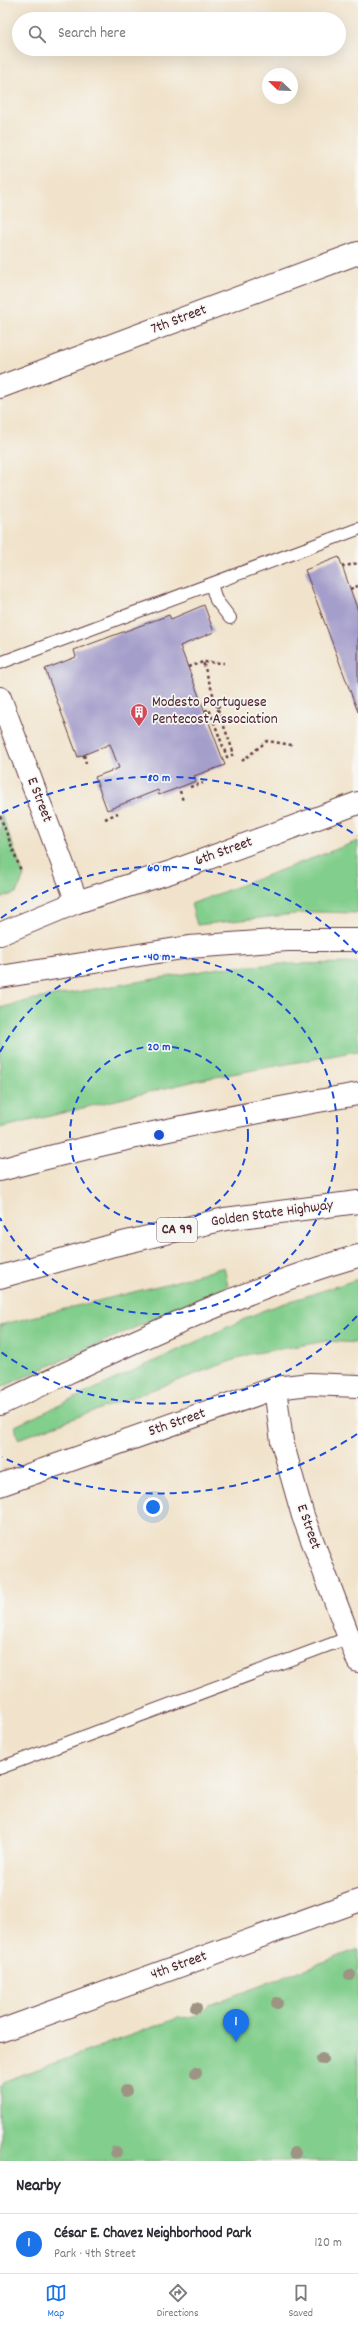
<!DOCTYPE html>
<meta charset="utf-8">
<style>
body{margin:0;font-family:Dekko,sans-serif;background:#f2f2f3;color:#2b2b33}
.compass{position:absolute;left:262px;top:68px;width:36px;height:36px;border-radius:50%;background:#fff;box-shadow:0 4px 16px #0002;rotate:293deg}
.you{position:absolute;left:153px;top:1507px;width:14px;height:14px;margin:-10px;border:3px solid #fff;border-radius:50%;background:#1a73e8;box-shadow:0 0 0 6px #1a73e833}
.badge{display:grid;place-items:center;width:26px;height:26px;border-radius:50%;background:#1a73e8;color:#fff;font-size:13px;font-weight:700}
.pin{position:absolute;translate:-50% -33px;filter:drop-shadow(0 1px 2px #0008)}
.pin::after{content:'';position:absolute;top:21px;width:14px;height:12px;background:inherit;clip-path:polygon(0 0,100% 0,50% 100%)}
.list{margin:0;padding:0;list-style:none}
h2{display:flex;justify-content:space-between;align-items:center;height:52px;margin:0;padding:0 16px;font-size:17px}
h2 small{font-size:13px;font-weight:400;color:#7c7c81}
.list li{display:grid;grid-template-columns:26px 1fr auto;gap:12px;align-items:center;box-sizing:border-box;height:60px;padding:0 16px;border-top:1px solid #e1e1e2}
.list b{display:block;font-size:15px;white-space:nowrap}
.list p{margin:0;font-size:13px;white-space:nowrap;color:#7c7c81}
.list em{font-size:13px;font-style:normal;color:#7c7c81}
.icon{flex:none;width:22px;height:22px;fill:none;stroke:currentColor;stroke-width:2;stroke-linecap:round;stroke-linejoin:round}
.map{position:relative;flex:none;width:358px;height:2161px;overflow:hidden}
.search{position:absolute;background:#fff;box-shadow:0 4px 16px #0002;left:12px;right:12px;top:12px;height:44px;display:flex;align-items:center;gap:10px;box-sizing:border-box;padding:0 14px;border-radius:22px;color:#7c7c81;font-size:15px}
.sheet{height:112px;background:#fff}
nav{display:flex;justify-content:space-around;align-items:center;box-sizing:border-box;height:56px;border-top:1px solid #e1e1e2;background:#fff;font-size:11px;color:#7c7c81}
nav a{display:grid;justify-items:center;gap:2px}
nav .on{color:#1a73e8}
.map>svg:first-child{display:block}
.green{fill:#82ce8c;stroke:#66765c}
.building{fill:#a49ecb}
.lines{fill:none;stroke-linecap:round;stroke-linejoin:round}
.service-casing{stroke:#633c43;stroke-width:14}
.minor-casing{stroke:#633c43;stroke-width:24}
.tertiary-casing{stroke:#633c43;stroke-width:24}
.motorway-casing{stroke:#633c43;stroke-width:24}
.path{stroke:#633c43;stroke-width:2.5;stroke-dasharray:3 3;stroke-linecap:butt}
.service{stroke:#fff;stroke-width:12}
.minor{stroke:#fff;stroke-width:22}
.tertiary{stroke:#fff;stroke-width:22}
.motorway{stroke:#fff;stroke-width:22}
.tree{fill:#9e9483}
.ring{fill:none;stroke:#1d4ed8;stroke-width:2;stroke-dasharray:7 5}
.labels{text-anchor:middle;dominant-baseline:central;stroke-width:3.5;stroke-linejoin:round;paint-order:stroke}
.shield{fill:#f6f6f2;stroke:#7e6067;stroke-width:1}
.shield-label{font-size:14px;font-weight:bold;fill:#4a1f2b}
.street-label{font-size:15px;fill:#4a1f2b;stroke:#f6f6f2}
.poi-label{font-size:15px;fill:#4a1f2b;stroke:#f6f6f2;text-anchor:start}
.centre{fill:#1d4ed8;stroke:#f6f6f2;stroke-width:2}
.ring-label{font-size:12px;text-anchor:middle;font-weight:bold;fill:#1d4ed8;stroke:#f6f6f2;stroke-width:3.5;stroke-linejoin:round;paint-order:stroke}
</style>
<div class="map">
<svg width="358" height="2161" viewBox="0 0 358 2161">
<rect width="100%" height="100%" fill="#f6f6f2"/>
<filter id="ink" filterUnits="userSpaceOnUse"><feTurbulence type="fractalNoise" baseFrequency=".025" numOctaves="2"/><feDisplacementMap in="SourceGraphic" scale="8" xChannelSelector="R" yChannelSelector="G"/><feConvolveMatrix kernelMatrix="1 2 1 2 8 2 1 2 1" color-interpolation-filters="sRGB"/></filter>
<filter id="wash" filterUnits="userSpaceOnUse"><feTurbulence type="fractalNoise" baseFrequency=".012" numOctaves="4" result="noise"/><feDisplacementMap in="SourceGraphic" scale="16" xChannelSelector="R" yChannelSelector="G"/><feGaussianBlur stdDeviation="0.9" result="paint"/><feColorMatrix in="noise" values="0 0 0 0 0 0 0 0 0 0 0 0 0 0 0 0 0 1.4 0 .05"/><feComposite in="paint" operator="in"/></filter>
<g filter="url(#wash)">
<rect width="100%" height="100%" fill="#f1e3cb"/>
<!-- green -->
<path class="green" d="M0,811L24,876L16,893L0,898Z
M358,841V913L313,912L197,925L191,904Z
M358,963V1051L199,1080L0,1128V1008L35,999L220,968L281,964Z
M224,1267L228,1286L0,1388V1325L174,1282Z
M358,1279V1343L327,1341L250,1354L18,1439L15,1426L264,1310Z
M358,1949V2161H0V2087L5,2081L178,2018C193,2017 199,2016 209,2005Z"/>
<g id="blocks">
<!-- building -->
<path class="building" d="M339,557L358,611V712L305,570Z
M204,605L214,632L180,646L225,765L194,776L196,781L178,788L159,795L158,790L107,810L95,777L119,768L110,744L78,757L45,669L76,657L74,650L169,615L171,619Z"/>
</g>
</g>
<g filter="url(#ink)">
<use href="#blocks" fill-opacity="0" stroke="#633c43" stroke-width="1"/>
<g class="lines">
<!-- service casing -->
<g class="service-casing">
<path id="service" d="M211,584L216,600L230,618
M0,663L358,529
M0,1768L353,1636"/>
</g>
<!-- minor casing -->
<g class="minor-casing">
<path id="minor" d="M0,698L77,902
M275,1388L282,1442L303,1516L358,1661
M0,2031L358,1901"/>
</g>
<!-- tertiary casing -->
<g class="tertiary-casing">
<path id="tertiary" d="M0,387L358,253
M0,934L77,902L171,872L358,803
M0,1485L275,1388L310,1384L358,1386"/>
</g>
<!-- motorway casing -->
<g class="motorway-casing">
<path id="motorway" d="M0,977L189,947L287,940H358
M0,1170C118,1138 238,1115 358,1094
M0,1277L114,1245L225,1219L358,1202
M0,1404C117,1350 233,1292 358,1256"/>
</g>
<!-- path -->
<path class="path" d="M342,567L358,563
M350,589L358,586
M188,667L203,662
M217,707L237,699
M205,711L209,709L227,757L234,754L217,707L203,662L224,663
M84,755L86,764
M242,761L267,741L292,745
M190,787L203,783
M180,791L183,801
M0,816L21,871
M105,819L118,813"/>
<!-- service -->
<use href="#service" class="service"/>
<!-- minor -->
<use href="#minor" class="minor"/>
<!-- tertiary -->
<use href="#tertiary" class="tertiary"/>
<!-- motorway -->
<use href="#motorway" class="motorway"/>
</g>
<!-- trees -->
<g class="tree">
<circle cx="350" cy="1975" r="6"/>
<circle cx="277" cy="2003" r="6"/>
<circle cx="196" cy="2008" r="6"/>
<circle cx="322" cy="2059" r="6"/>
<circle cx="196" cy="2073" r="6"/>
<circle cx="126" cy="2091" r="6"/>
<circle cx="116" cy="2152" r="6"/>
<circle cx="295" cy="2153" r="6"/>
</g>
</g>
<!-- distance rings -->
<g class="ring">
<circle cx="159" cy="1135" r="89"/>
<path d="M0 1052A179 179 0 1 1 0 1218"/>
<path d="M357 1316A268 268 0 0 1 1 1352M1 918A268 268 0 0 1 357 954"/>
<path d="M357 1434A358 358 0 0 1 2 1457M2 813A358 358 0 0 1 357 836"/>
</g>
<!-- icons -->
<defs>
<g id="building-pin" transform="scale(0.9)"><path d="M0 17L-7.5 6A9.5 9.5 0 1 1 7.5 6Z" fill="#d1495b" stroke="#f6f6f2"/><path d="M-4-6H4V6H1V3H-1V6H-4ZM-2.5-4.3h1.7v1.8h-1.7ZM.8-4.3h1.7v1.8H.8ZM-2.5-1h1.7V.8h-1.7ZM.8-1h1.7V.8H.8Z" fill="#fff"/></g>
</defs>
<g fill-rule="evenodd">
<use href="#building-pin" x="139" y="712"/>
</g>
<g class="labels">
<!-- shield labels -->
<rect class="shield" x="157" y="1218" width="40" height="24" rx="3"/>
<g class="shield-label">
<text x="177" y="1230">CA 99</text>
</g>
<!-- street labels -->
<g class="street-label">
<text transform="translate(179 320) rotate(-21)">7th Street</text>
<text transform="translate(39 800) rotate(69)">E Street</text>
<text transform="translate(224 852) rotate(-20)">6th Street</text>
<text transform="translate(272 1214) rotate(-8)">Golden State Highway</text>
<text transform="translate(177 1423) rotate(-19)">5th Street</text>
<text transform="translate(308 1527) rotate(71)">E Street</text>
<text transform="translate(179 1966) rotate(-20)">4th Street</text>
</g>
<!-- poi labels -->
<g class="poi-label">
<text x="152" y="703">Modesto Portuguese<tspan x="152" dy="17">Pentecost Association</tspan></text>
</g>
</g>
<circle cx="159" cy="1135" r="6" class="centre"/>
<g class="ring-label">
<text x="159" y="781">80 m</text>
<text x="159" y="871">60 m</text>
<text x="159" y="960">40 m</text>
<text x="159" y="1050">20 m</text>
</g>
</svg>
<svg class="compass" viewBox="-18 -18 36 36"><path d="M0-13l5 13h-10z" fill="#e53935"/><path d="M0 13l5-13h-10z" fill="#7c7c81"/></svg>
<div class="you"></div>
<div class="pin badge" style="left:236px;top:2042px">1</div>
<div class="search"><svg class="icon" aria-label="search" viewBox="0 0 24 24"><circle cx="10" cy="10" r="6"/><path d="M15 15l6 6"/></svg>Search here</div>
</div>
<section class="sheet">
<h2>Nearby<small></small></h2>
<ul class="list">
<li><span class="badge">1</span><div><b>César E. Chavez Neighborhood Park</b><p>Park · 4th Street</p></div><em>120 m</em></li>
</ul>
</section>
<nav>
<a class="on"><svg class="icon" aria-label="map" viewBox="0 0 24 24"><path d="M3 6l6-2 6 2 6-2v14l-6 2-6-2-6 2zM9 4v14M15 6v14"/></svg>Map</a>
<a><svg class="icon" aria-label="directions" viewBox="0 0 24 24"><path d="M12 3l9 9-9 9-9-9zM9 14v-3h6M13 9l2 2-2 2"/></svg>Directions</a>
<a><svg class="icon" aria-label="saved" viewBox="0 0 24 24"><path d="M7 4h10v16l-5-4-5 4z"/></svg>Saved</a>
</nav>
